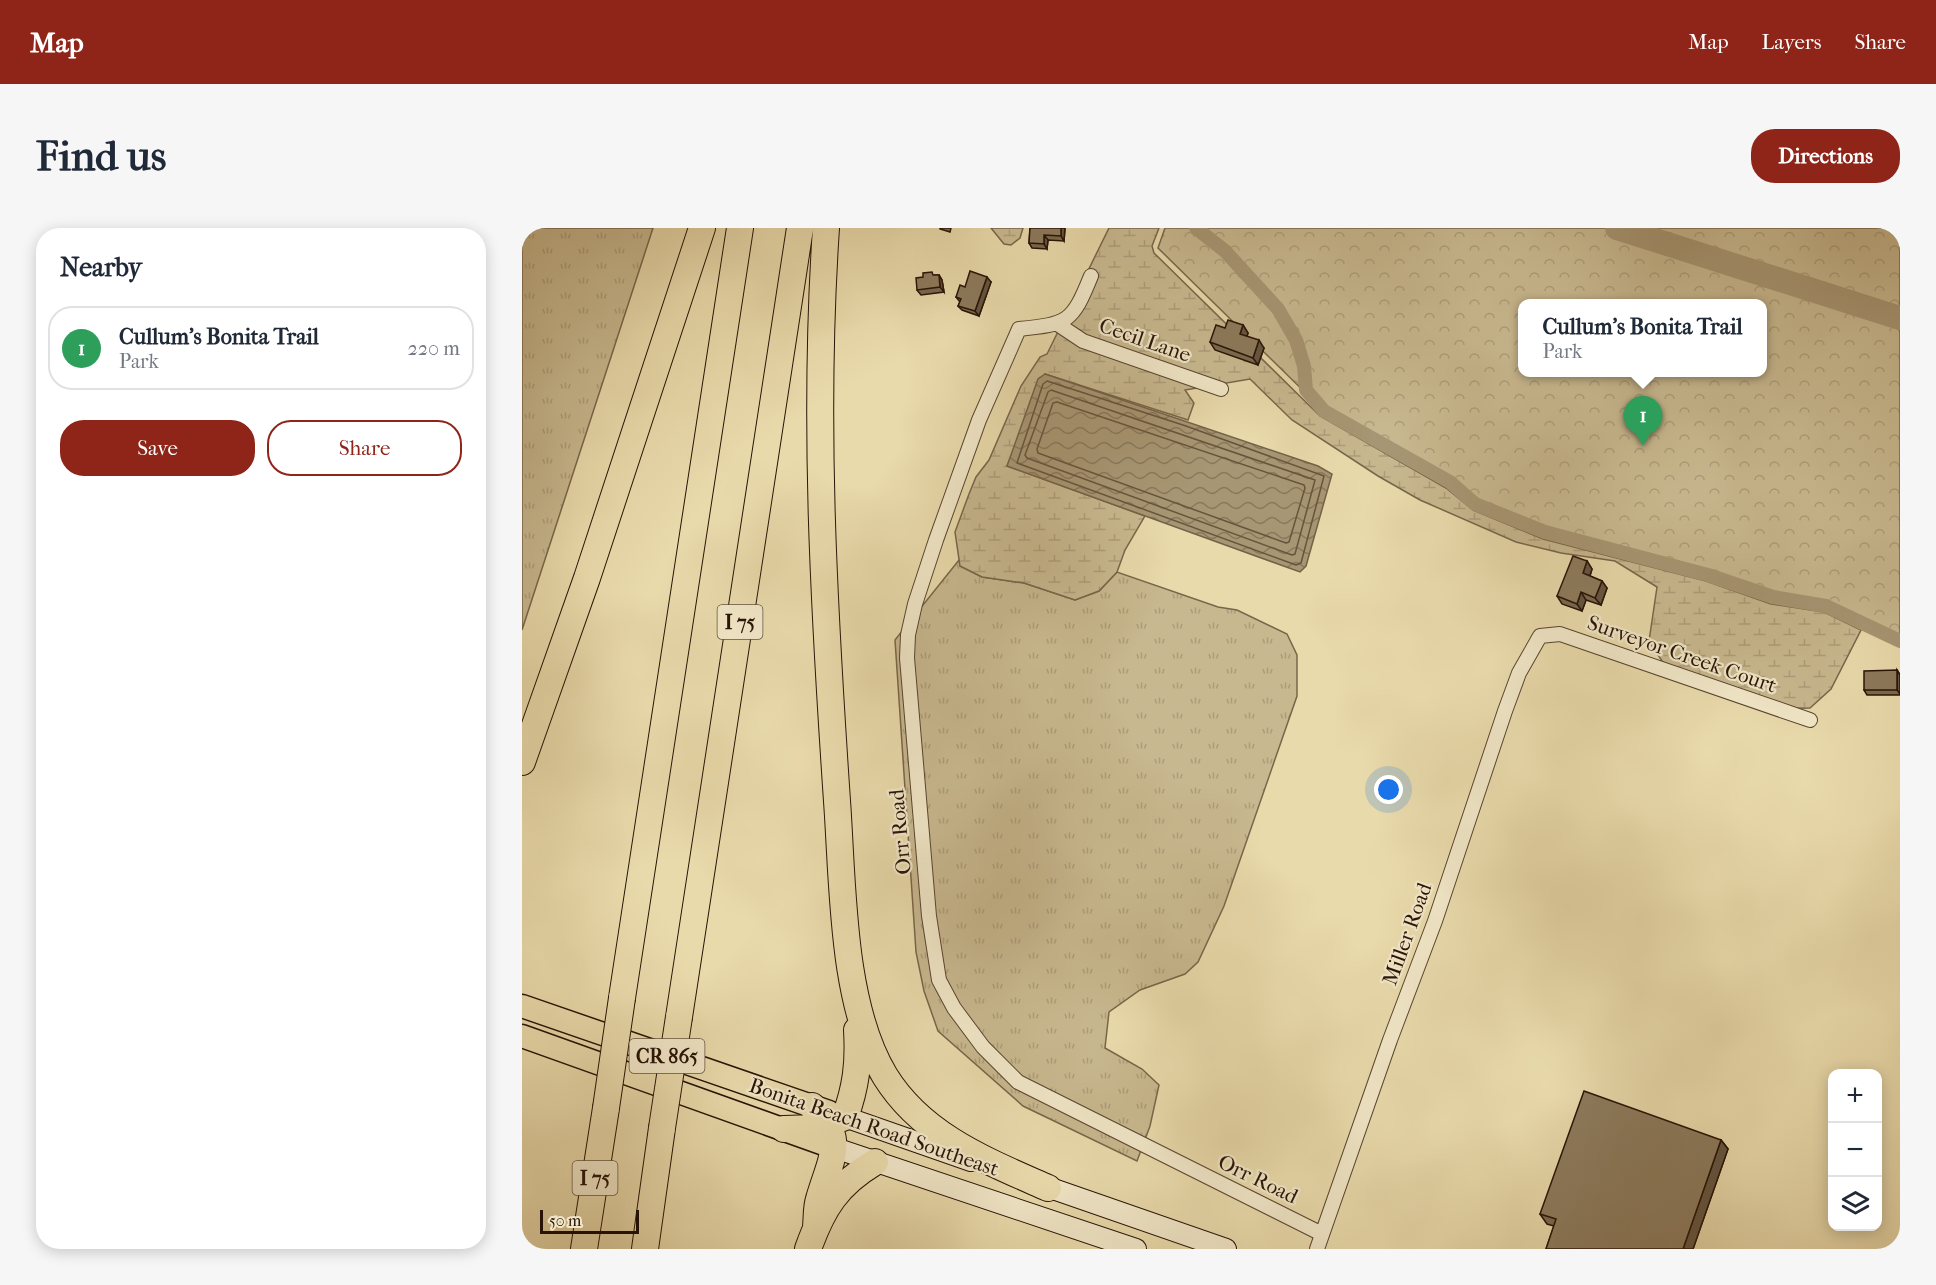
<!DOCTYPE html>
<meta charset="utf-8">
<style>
body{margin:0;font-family:"IM FELL French Canon",serif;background:#f6f6f7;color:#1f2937}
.controls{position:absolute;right:18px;bottom:18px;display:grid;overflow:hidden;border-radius:12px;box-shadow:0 3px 15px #0003}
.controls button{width:54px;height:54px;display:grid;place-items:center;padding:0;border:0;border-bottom:2px solid #e0e1e3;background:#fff;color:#1f2937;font:30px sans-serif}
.scale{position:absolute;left:18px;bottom:15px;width:99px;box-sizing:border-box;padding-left:6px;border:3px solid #281306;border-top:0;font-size:16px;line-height:21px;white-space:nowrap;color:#281306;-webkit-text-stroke:4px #f1e7c8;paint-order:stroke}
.you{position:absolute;left:867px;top:562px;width:21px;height:21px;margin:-15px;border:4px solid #fff;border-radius:50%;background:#1a73e8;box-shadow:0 0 0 9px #1a73e833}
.badge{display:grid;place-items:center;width:39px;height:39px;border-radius:50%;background:#8f2418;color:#fff;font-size:20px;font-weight:700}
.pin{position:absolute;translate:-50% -50px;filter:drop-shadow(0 2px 3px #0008)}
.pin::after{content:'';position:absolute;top:32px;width:21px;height:18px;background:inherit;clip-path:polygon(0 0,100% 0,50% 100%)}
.popup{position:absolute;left:996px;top:71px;width:249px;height:78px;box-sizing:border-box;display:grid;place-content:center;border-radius:12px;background:#fff;filter:drop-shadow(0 2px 4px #0005);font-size:20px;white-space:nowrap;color:#747a83}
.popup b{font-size:22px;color:#1f2937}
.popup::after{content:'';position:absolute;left:50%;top:100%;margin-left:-12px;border:12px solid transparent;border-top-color:#fff}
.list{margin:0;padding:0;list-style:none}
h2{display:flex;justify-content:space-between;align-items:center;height:78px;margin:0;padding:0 24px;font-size:26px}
h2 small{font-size:20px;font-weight:400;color:#747a83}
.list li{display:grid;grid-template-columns:39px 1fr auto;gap:18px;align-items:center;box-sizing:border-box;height:84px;margin:0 12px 12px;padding:0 12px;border:2px solid #e0e1e3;border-radius:24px}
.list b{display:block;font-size:22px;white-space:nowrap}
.list p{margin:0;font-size:20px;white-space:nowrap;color:#747a83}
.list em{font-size:20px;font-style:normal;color:#747a83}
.actions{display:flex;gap:12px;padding:18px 24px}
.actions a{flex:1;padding:14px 0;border:2px solid #8f2418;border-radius:24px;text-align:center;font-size:21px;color:#8f2418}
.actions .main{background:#8f2418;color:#fff}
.icon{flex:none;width:33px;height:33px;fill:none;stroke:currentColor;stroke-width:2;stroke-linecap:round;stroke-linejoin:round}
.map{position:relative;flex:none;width:1378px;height:1021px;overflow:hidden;border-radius:24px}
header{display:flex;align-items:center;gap:36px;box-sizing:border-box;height:84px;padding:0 30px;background:#8f2418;color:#fff}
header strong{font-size:28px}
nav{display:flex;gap:33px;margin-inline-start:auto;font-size:21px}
.intro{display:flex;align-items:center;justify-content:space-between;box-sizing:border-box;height:144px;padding:0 36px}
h1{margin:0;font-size:42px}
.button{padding:15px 27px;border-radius:24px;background:#8f2418;color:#fff;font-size:21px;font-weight:700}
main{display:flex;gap:36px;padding:0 36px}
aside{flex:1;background:#fff;border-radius:24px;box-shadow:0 3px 15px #0003}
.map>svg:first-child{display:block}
.grass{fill:url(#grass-tufts);stroke:#78664a;stroke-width:1.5}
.wetland{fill:url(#wetland-marsh);stroke:#78664a;stroke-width:1.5}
.park{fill:url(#park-crowns);stroke:#78664a;stroke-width:1.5;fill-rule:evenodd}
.water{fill:url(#water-waves);stroke:#746247;stroke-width:1.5}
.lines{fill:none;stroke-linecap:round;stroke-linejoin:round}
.shore{stroke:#68543c;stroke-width:1.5}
.canal{stroke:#a79673;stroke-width:14}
.river{stroke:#a79673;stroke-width:24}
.street-casing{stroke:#58452f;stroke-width:16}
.secondary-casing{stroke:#281306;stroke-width:22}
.primary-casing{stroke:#281306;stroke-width:25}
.highway-casing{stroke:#281306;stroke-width:28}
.street{stroke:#f1e7c8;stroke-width:14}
.secondary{stroke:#f1e7c8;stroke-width:20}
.primary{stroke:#e9daab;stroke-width:22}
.highway{stroke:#e9daab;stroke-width:26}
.highway-bridge-casing{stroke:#281306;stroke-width:28;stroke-linecap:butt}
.highway-bridge{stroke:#e9daab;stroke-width:26}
.wall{fill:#78694f;stroke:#281306;stroke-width:1.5}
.shaded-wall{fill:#625540;stroke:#281306;stroke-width:1.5}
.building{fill:#8c7a5c;stroke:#281306;stroke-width:1.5}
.labels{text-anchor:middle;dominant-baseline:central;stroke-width:4.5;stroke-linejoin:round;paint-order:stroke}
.shield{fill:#f1e7c8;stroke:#645340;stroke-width:1.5}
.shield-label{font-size:20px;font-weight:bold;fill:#281306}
.street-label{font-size:21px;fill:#281306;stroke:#f1e7c8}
</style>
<header>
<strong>Map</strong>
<nav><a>Map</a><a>Layers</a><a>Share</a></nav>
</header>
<div class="intro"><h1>Find us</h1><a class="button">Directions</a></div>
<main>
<aside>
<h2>Nearby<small></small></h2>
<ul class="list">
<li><span class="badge" style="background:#2e9e5b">1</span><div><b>Cullum's Bonita Trail</b><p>Park</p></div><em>220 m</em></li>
</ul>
<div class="actions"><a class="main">Save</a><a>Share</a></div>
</aside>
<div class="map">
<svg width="1378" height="1021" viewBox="0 0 1378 1021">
<defs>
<pattern id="grass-tufts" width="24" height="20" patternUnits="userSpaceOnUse" patternTransform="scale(1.5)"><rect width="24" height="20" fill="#c8b88f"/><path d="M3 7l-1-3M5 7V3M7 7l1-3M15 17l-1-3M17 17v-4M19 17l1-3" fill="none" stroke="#ac9d7a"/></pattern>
<pattern id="wetland-marsh" width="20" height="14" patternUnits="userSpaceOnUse" patternTransform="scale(1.5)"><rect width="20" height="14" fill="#c8b88f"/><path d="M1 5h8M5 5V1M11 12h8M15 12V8" fill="none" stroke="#ac9d7a"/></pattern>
<pattern id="park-crowns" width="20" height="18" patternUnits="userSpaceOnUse" patternTransform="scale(1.5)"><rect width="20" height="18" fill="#c8b88f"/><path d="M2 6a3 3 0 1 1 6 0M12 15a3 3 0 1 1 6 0" fill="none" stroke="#ac9d7a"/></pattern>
<pattern id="water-waves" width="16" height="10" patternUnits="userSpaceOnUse" patternTransform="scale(1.5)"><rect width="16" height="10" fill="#a79673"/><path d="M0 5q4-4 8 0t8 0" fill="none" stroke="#88795c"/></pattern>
</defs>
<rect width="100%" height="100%" fill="#e9daab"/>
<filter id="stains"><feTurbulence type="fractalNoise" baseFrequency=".00333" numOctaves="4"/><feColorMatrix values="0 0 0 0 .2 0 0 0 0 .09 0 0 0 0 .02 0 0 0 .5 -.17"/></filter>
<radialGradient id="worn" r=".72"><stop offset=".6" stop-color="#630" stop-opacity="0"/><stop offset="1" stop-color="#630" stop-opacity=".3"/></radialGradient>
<!-- grass -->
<path class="grass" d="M0,0H131L0,402Z
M437,332L438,338L460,349L502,355L553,372L577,363L595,344L696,379L715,382L765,406L775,427V468L702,678L676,734L663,746L618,762L587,784L583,820L620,841L637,857L628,898L615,933L501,878L416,803L402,763L394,724L373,412Z"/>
<!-- wetland -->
<path class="wetland" d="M469,0H501L498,10L489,17L482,16Z
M587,0H637L630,18L632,25L798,188L924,260L951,282L1021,311L1184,353L1249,376L1302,384L1339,402L1309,461L1288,480L1245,481L1151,450L1127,413L1135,359L1093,333L1039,325L994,314L898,272L856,248L770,192L728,151L663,162L672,175L666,192L523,146L485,238L623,288L603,322L595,344L577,363L553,372L502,355L460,349L438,338L433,304L447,266L454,249L467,232L499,158L518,129L525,126Z"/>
<!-- park -->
<path class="park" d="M643,0H1378V413L1304,378L1251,369L1186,347L1023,304L953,276L927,254L802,183L636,20ZM1001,76H1241V144H1001Z"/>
<!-- water -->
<path class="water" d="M523,146L796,238L810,246L784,338L778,344L485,238L516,151Z"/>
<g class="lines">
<!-- shore -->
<path class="shore" d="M525,153L664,198L802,248L779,335L774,337L495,235L521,156Z
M529,162L793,252L773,326L770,327L505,230L503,227L526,164Z
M535,174L782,257L783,260L767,314L764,315L516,225L515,221L531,175Z"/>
<!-- canal -->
<path class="canal" d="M674,0L703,23L756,81L774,112L782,138L784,162L802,183L928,254L953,276L1023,304L1186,347L1251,369L1304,378L1378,413"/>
<!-- river -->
<path class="river" d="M1095,0L1378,90"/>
<!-- street casing -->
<g class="street-casing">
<path id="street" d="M569,48C550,95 546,96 497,101L457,192L414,312L393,376L386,407L385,430L407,688L417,752L432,780L461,819L496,854L800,1006
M537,97L561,113L699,161
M795,1021L868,812L913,693L983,483L997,445L1018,408L1038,406L1288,492"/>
</g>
<!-- secondary casing -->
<g class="secondary-casing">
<path id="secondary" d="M323,889L449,933
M313,920L614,1021
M514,955L704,1021"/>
</g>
<!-- primary casing -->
<g class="primary-casing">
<path id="primary" d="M0,778L307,884
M0,808L313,920"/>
</g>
<!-- highway casing -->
<g class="highway-casing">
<path id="highway" d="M304,0C291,192 302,381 315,573C321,655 319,776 363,848C400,908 465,933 526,960
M0,534L65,350L180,0
M100,770L218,0
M157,789L278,0
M290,878C326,910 308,932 297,971C294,980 295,990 294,999
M262,901L293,900L323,889C334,859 337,835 335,802
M62,1021L84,880
M123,1021L140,900
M286,1021C301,979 315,957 353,934"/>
</g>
<!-- street -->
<use href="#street" class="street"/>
<!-- secondary -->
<use href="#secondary" class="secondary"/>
<!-- primary -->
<use href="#primary" class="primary"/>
<!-- highway -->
<use href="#highway" class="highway"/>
<!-- highway-bridge casing -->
<g class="highway-bridge-casing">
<path id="highway-bridge" d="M84,880L100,770
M140,900L157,789"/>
</g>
<!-- highway-bridge -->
<use href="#highway-bridge" class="highway-bridge"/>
</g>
<!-- wall -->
<path class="wall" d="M418,0H429L428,4L418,1Z
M508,0H543L542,13L526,12L525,21L510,20L507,15Z
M413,47H417L420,52L422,64L399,67L395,62Z
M469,54L457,88L440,82L436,78L438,74L434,69L443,59Z
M721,97L726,105L725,108L742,120L736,137L693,122L688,114L703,100Z
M1065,333L1070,341L1068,348L1080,353L1085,360L1079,377L1064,372L1060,383L1040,376L1035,368Z
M1375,442L1378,447V467H1345L1342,462Z
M1199,912L1206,921L1171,1021H1024L1032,998L1025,996L1018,986Z"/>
<!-- shaded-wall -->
<path class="shaded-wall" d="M539,0H543L542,13L539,8Z
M522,7L526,12L525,21L522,16Z
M417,47L420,52L422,64L418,59Z
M465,49L469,54L457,88L453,83Z
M721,97L726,105L723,113L718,106Z
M737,112L742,120L736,137L731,130Z
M1065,333L1070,341L1066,353L1061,345Z
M1080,353L1085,360L1079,377L1073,370Z
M1059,364L1064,372L1060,383L1055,376Z
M1375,442L1378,447V466L1375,462Z
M1199,912L1206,921L1171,1021H1161Z"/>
<!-- building -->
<path class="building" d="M508,0H539V8L522,7V16L507,15Z
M448,43L465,49L453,83L436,78L439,71L434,69L438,57L443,59Z
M410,44L411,47H417L418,59L395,62L394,50L401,49V45Z
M706,92L721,97L718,106L737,112L731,130L688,114L694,97L703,100Z
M1051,328L1065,333L1061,345L1080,353L1073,370L1059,364L1055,376L1035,368Z
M1375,442V462H1342V443Z
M1062,863L1199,912L1161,1021H1024L1034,991L1018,986Z"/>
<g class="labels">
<!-- shield labels -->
<g class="shield">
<rect x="195.5" y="377" width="45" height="34" rx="4.5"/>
<rect x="107.5" y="811" width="75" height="34" rx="4.5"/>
<rect x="50.5" y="933" width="45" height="34" rx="4.5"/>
</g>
<g class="shield-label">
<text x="218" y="394">I 75</text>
<text x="145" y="828">CR 865</text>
<text x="73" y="950">I 75</text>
</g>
<!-- street labels -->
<g class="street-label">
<text transform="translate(623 112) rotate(19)">Cecil Lane</text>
<text transform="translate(1160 426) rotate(19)">Surveyor Creek Court</text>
<text transform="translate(378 604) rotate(-95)">Orr Road</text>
<text transform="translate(885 706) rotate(-70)">Miller Road</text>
<text transform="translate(352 899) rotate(19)">Bonita Beach Road Southeast</text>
<text transform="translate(736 951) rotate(26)">Orr Road</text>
</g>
</g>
<rect width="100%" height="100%" filter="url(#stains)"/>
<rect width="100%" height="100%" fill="url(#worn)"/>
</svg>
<div class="controls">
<button>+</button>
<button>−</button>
<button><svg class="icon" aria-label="layers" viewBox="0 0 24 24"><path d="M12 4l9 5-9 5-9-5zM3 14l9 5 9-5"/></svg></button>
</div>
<div class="scale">50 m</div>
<div class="you"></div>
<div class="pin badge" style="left:1121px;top:218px;background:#2e9e5b">1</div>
<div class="popup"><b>Cullum's Bonita Trail</b>Park</div>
</div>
</main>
